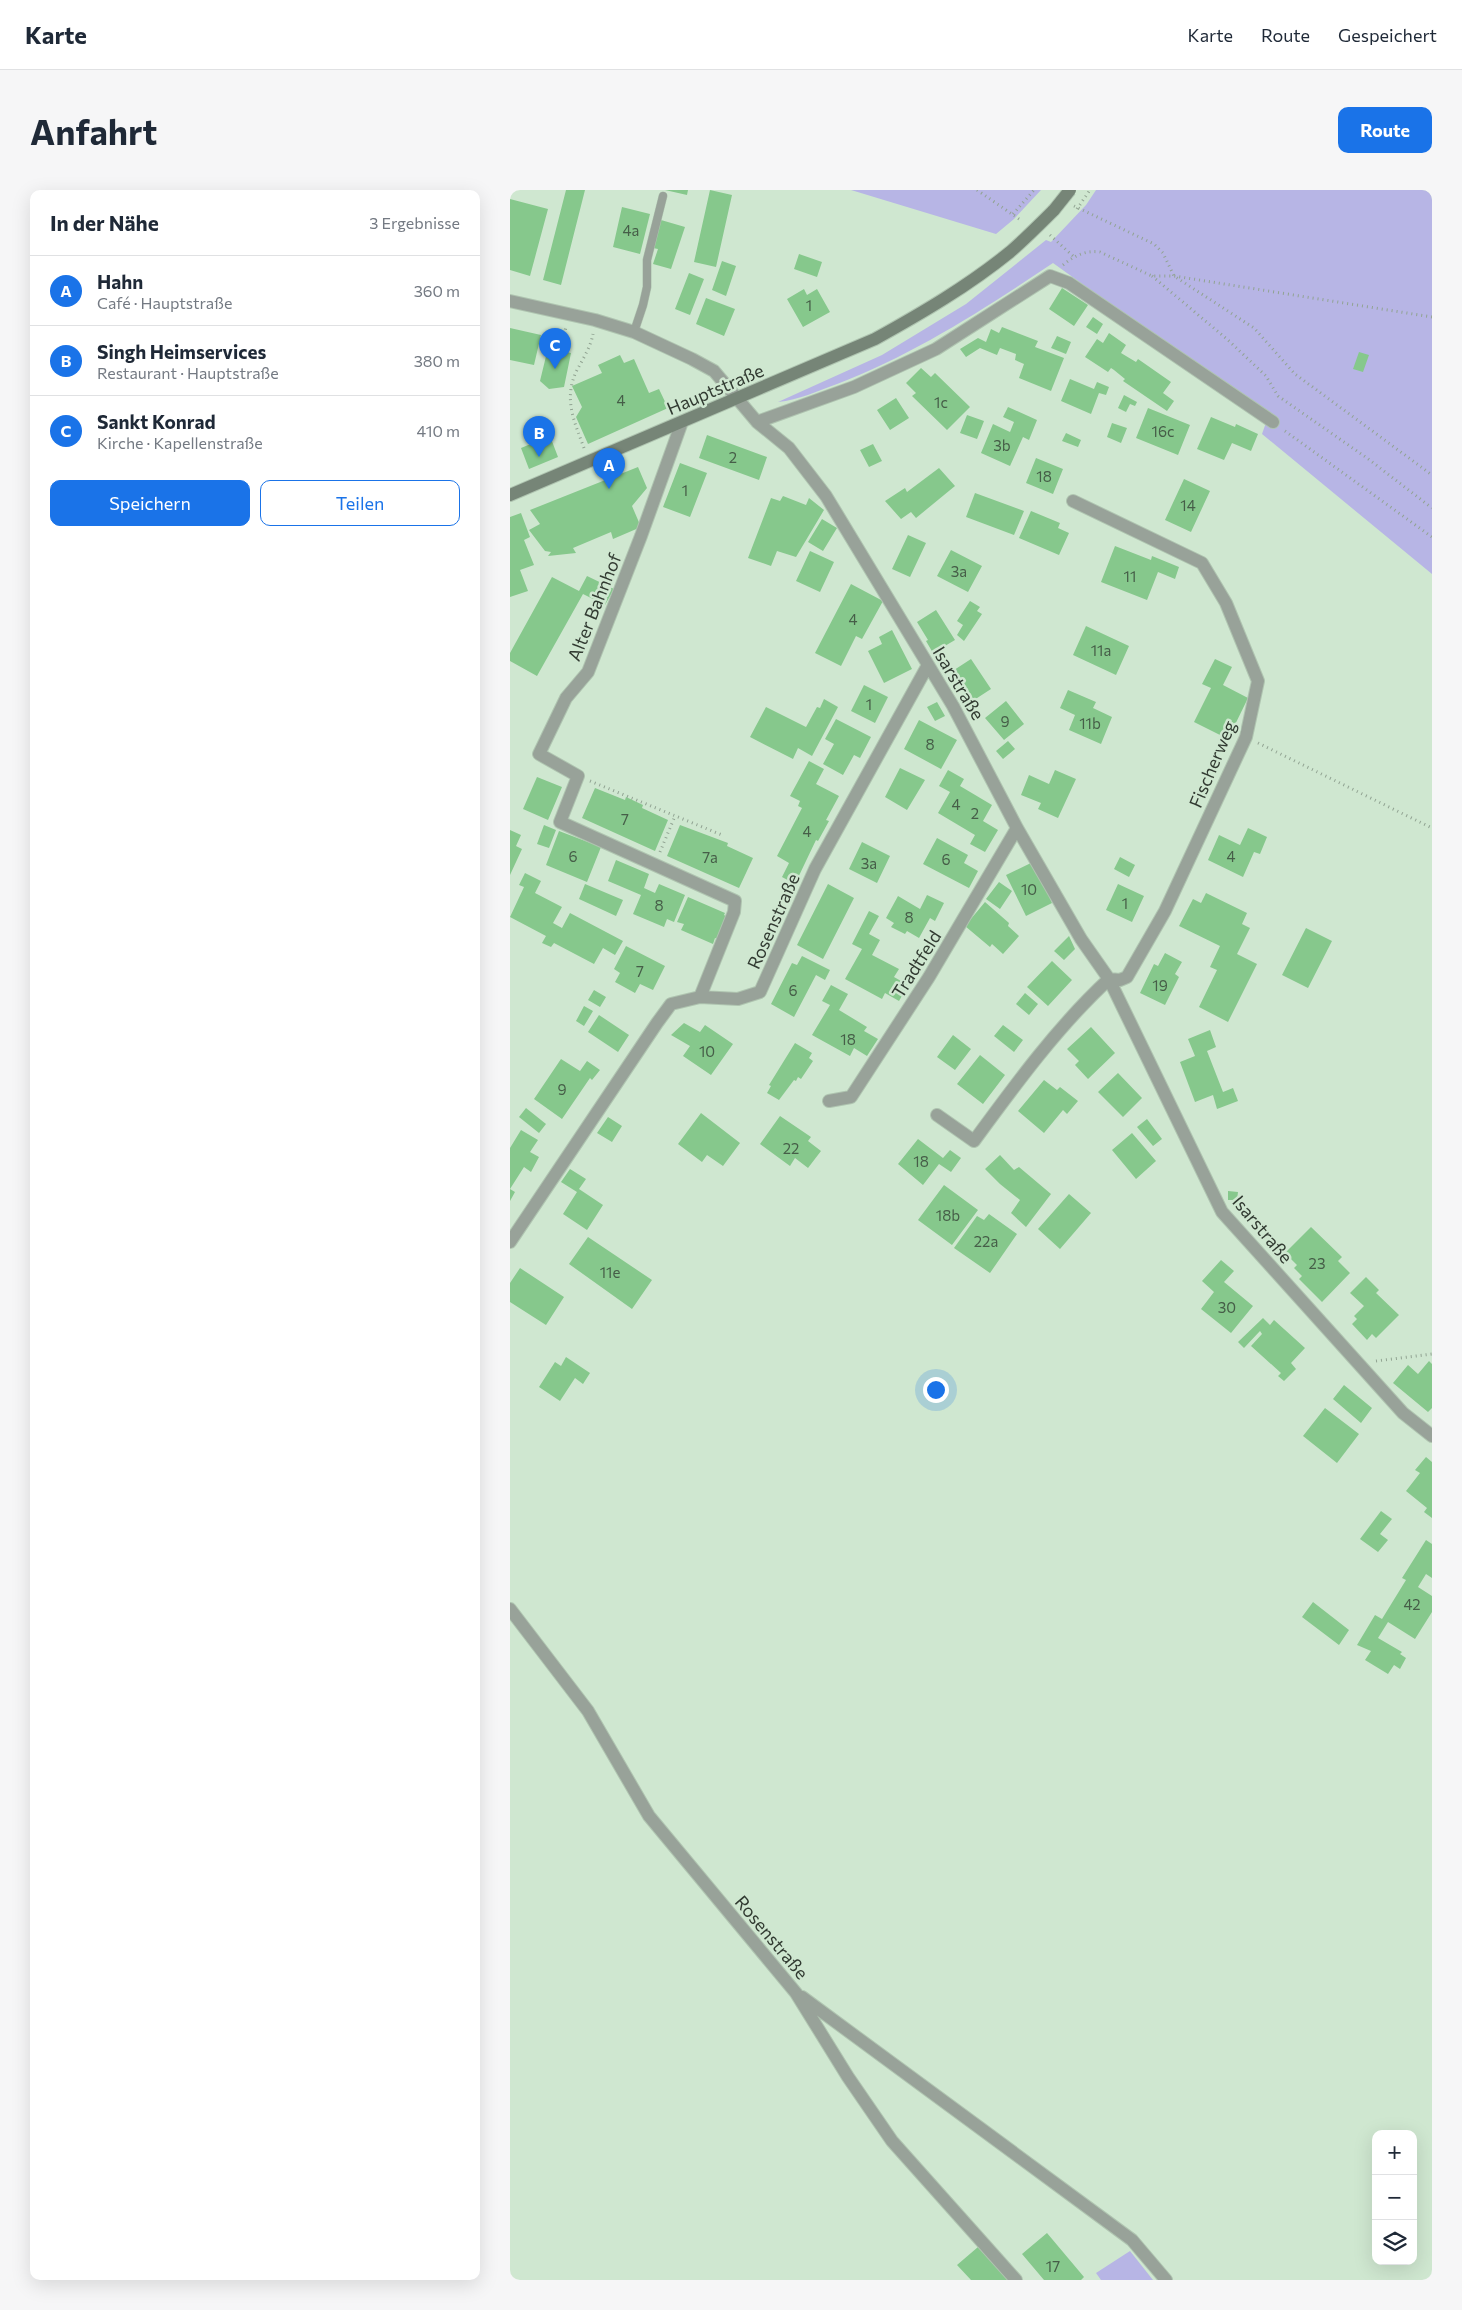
<!DOCTYPE html>
<html lang="de">
<meta charset="utf-8">
<style>
body{margin:0;font-family:Commissioner,sans-serif;background:#f6f6f7;color:#1f2937}
.controls{position:absolute;right:15px;bottom:15px;display:grid;overflow:hidden;border-radius:10px;box-shadow:0 5px 20px #0002}
.controls button{width:45px;height:45px;display:grid;place-items:center;padding:0;border:0;border-bottom:1px solid #e0e1e3;background:#fff;color:#1f2937;font:25px sans-serif}
.you{position:absolute;left:425px;top:1199px;width:18px;height:18px;margin:-12px;border:4px solid #fff;border-radius:50%;background:#1a73e8;box-shadow:0 0 0 8px #1a73e833}
.badge{display:grid;place-items:center;width:32px;height:32px;border-radius:50%;background:#1a73e8;color:#fff;font-size:16px;font-weight:700}
.pin{position:absolute;translate:-50% -41px;filter:drop-shadow(0 1px 2px #0008)}
.pin::after{content:'';position:absolute;top:26px;width:18px;height:15px;background:inherit;clip-path:polygon(0 0,100% 0,50% 100%)}
.list{margin:0;padding:0;list-style:none}
h2{display:flex;justify-content:space-between;align-items:center;height:65px;margin:0;padding:0 20px;font-size:21px}
h2 small{font-size:16px;font-weight:400;color:#747a83}
.list li{display:grid;grid-template-columns:32px 1fr auto;gap:15px;align-items:center;box-sizing:border-box;height:70px;padding:0 20px;border-top:1px solid #e0e1e3}
.list b{display:block;font-size:19px;white-space:nowrap}
.list p{margin:0;font-size:16px;white-space:nowrap;color:#747a83}
.list em{font-size:16px;font-style:normal;color:#747a83}
.actions{display:flex;gap:10px;padding:15px 20px}
.actions a{flex:1;padding:11px 0;border:1px solid #1a73e8;border-radius:10px;text-align:center;font-size:18px;color:#1a73e8}
.actions .main{background:#1a73e8;color:#fff}
.icon{flex:none;width:28px;height:28px;fill:none;stroke:currentColor;stroke-width:2;stroke-linecap:round;stroke-linejoin:round}
.map{position:relative;flex:none;width:922px;height:2090px;overflow:hidden;border-radius:10px}
header{display:flex;align-items:center;gap:30px;box-sizing:border-box;height:70px;padding:0 25px;background:#fff;border-bottom:1px solid #e0e1e3}
header strong{font-size:24px}
nav{display:flex;gap:28px;margin-inline-start:auto;font-size:18px}
.intro{display:flex;align-items:center;justify-content:space-between;box-sizing:border-box;height:120px;padding:0 30px}
h1{margin:0;font-size:35px}
.button{padding:12px 22px;border-radius:10px;background:#1a73e8;color:#fff;font-size:18px;font-weight:700}
main{display:flex;gap:30px;padding:0 30px}
aside{flex:1;background:#fff;border-radius:10px;box-shadow:0 5px 20px #0002}
.map>svg:first-child{display:block}
.green{fill:#b7b5e5}
.building{fill:#86c88c}
.lines{fill:none;stroke-linecap:round;stroke-linejoin:round}
.service-casing{stroke:#afc4b0;stroke-width:9}
.minor-casing{stroke:#afc4b0;stroke-width:14}
.secondary-casing{stroke:#afc4b0;stroke-width:14}
.path{stroke:#91a392;stroke-width:3;stroke-dasharray:1 4;stroke-linecap:butt}
.service{stroke:#98a299;stroke-width:8}
.minor{stroke:#98a299;stroke-width:12}
.secondary{stroke:#768577;stroke-width:12}
.secondary-bridge-casing{stroke:#afc4b0;stroke-width:14;stroke-linecap:butt}
.secondary-bridge{stroke:#768577;stroke-width:12}
.labels{text-anchor:middle;dominant-baseline:central;stroke-width:5;stroke-linejoin:round;paint-order:stroke}
.number-label{font-size:15px;fill:#465e48}
.street-label{font-size:18px;fill:#313a31;stroke:#cfe7d0}
</style>
<header>
<strong>Karte</strong>
<nav><a>Karte</a><a>Route</a><a>Gespeichert</a></nav>
</header>
<div class="intro"><h1>Anfahrt</h1><a class="button">Route</a></div>
<main>
<aside>
<h2>In der Nähe<small>3 Ergebnisse</small></h2>
<ul class="list">
<li><span class="badge">A</span><div><b>Hahn</b><p>Café · Hauptstraße</p></div><em>360 m</em></li>
<li><span class="badge">B</span><div><b>Singh Heimservices</b><p>Restaurant · Hauptstraße</p></div><em>380 m</em></li>
<li><span class="badge">C</span><div><b>Sankt Konrad</b><p>Kirche · Kapellenstraße</p></div><em>410 m</em></li>
</ul>
<div class="actions"><a class="main">Speichern</a><a>Teilen</a></div>
</aside>
<div class="map">
<svg width="922" height="2090" viewBox="0 0 922 2090">
<rect width="100%" height="100%" fill="#cfe7d0"/>
<!-- green -->
<path class="green" d="M341,0H531L504,29L486,44Z
M586,0H922V384L752,244L758,227L543,73C474,119 405,164 327,194C307,201 289,210 268,212L372,165L456,114L536,50L541,52L576,15Z
M620,2061L643,2090H591L586,2083Z"/>
<!-- building -->
<path class="building" d="M56,0H75L51,95L33,90Z
M155,0H178L177,5Z
M200,0L222,5L206,77L184,72Z
M0,9L38,19L20,86L0,80Z
M112,17L140,24L130,64L103,57Z
M151,30L175,37L161,79L143,74L148,59L143,58Z
M289,64L312,72L307,87L284,79Z
M212,71L226,76L216,106L202,100Z
M179,83L194,89L180,125L165,119Z
M552,98L578,115L564,136L539,119Z
M294,99L297,105L307,99L320,122L293,137L277,109Z
M196,108L225,119L214,146L186,134Z
M583,127L593,134L587,144L576,137Z
M492,137L528,151L525,157L554,168L541,201L509,188L514,174L505,170L506,164L490,158L487,165L470,158L456,167L450,159L468,148L476,152L481,139L489,143Z
M0,138L31,145L24,175L0,170Z
M599,143L616,155L611,163L626,172L628,169L661,192L653,203L664,211L657,221L613,191L615,189L604,180L601,178L598,182L575,167L587,149L593,153Z
M547,146L561,152L556,164L541,158Z
M38,158L61,163L54,197L39,199L30,191Z
M849,162L859,165L853,182L843,179Z
M110,165L114,173L124,169L139,203L149,199L158,218L78,254L66,227L72,217L62,196L92,183L88,175Z
M411,178L421,187L425,183L460,217L437,240L402,206L406,203L396,193Z
M560,189L584,199L587,192L599,197L596,205L589,203L581,224L551,211Z
M614,205L627,212L625,216L620,214L616,222L608,218Z
M386,208L399,228L380,240L367,220Z
M498,217L527,230L519,250L513,247L500,276L471,263L483,234L500,242L504,232L493,227Z
M638,218L680,235L668,265L626,248Z
M457,225L474,231L467,249L450,243Z
M701,227L725,237L726,234L748,244L741,261L722,253L714,270L687,259Z
M602,233L617,238L611,253L597,247Z
M556,243L571,250L568,257L552,251Z
M197,245L257,267L249,290L189,268Z
M40,246L48,267L19,279L11,258Z
M363,254L372,271L359,277L350,260Z
M526,268L553,279L543,304L516,293Z
M170,273L197,283L180,327L153,317Z
M128,277L137,298L122,316L131,337L103,349L101,342L63,358L66,363L38,366L41,362L35,361L19,340L30,334L20,320Z
M429,278L445,296L406,328L401,322L391,329L375,311L395,298L397,302Z
M674,289L700,301L681,342L655,330Z
M465,303L514,321L504,345L456,327Z
M273,306L296,315L299,308L314,320L286,367L267,361L261,376L238,368L261,308L270,311Z
M521,321L550,333L548,338L559,343L549,365L509,348Z
M11,323L20,347L14,350L24,375L10,380L18,401L0,407V327Z
M312,329L327,338L313,361L298,352Z
M398,345L416,353L400,387L382,379Z
M605,356L641,370L642,366L669,377L665,389L648,382L637,410L591,392Z
M441,360L472,376L458,402L427,386Z
M300,361L324,372L310,402L286,391Z
M77,386L104,399L95,415L73,404L27,486L0,471V463L42,387L69,401Z
M341,394L373,411L352,449L346,446L331,476L305,463Z
M460,411L470,417L467,421L472,424L454,451L447,445L453,435L447,431Z
M426,420L445,450L423,463L416,451L418,450L407,432Z
M576,436L619,456L606,485L563,465Z
M382,440L402,479L374,493L358,461L372,454L369,447Z
M461,469L481,499L461,512L441,482Z
M705,469L722,477L713,495L738,508L718,549L684,532L701,498L692,494Z
M354,495L378,507L365,533L341,521Z
M558,500L586,512L583,518L602,527L591,554L559,540L565,525L550,518Z
M314,509L328,517L302,566L288,558L283,569L240,547L256,517L296,537L307,517L310,518Z
M496,511L514,534L494,550L475,528Z
M427,512L435,526L425,531L417,517Z
M326,529L361,547L350,568L344,565L333,585L313,574L324,554L315,549Z
M409,530L447,550L431,579L394,559Z
M498,551L505,559L493,569L486,561Z
M299,571L314,579L306,594L329,606L316,630L319,631L308,651L306,650L285,694L272,687L279,673L267,666L292,618L288,616L290,611L280,606Z
M390,578L415,590L397,620L375,607Z
M438,580L454,589L450,596L482,615L473,631L488,640L475,662L460,654L465,645L428,623L440,602L429,596Z
M545,580L566,589L548,628L528,619L531,613L511,605L519,585L539,594Z
M27,587L52,597L38,630L13,619Z
M85,598L115,610L116,607L133,615L132,618L158,630L145,661L72,628Z
M34,635L46,640L39,658L27,654Z
M170,635L218,653L217,656L243,668L229,698L157,666Z
M738,638L757,647L750,664L744,662L733,687L698,670L709,645L730,655Z
M0,640L11,645L6,656L12,659L0,685Z
M49,641L91,657L77,692L36,675Z
M427,648L458,665L454,673L468,681L459,698L413,674Z
M352,652L380,666L367,693L339,679Z
M610,667L625,675L619,687L604,679Z
M106,670L139,684L134,698L145,703L149,694L175,705L164,732L157,729L154,737L123,724L131,705L98,691Z
M523,672L542,713L516,726L496,685Z
M15,683L31,691L25,703L52,717L43,733L52,738L60,723L113,751L105,765L93,758L84,774L44,753L41,757L32,753L36,746L0,727L14,697L9,695Z
M489,692L502,701L490,719L476,709Z
M75,694L113,710L106,726L69,709Z
M318,694L344,708L313,769L287,755Z
M608,694L634,706L622,732L596,720Z
M696,703L737,723L732,734L740,738L727,764L747,774L718,832L689,817L707,780L700,777L710,756L669,736L683,709L691,713Z
M417,705L434,713L425,731L420,728L409,748L397,741L395,744L381,737L384,733L376,728L388,706L410,719Z
M178,707L215,723L214,725L219,728L210,750L205,748L203,754L171,740L174,734L167,732Z
M475,712L499,733L498,736L509,746L493,764L482,754L480,757L455,736Z
M359,721L369,726L359,744L370,750L362,765L389,779L384,787L398,795L389,811L375,803L372,809L335,789L352,759L342,754Z
M796,738L822,751L798,798L772,785Z
M559,746L565,759L554,770L544,761Z
M116,756L155,776L143,800L130,794L125,803L105,792L110,783L104,779Z
M655,763L672,772L665,784L669,787L655,815L630,803L644,774L648,776Z
M292,766L320,780L315,790L306,785L284,827L261,814L282,773L287,775Z
M542,771L562,790L538,816L517,797Z
M321,795L338,804L329,820L357,837L354,841L368,849L357,866L344,858L340,866L302,845L320,815L312,811Z
M84,800L96,807L90,817L78,810Z
M515,803L528,814L519,825L506,814Z
M74,816L83,821L74,836L66,831Z
M89,825L119,845L108,862L78,842Z
M174,833L190,842L195,835L223,854L201,885L173,866L180,856L161,845Z
M493,835L513,850L504,862L484,846Z
M581,837L605,863L578,889L565,875L569,871L557,859Z
M700,840L706,857L697,861L713,902L723,898L728,911L707,919L703,905L685,912L670,872L685,866L678,849Z
M443,845L461,859L445,880L427,867Z
M285,853L302,863L299,868L303,871L291,889L288,887L286,891L284,890L269,910L257,903L261,896L259,895Z
M470,865L495,885L473,914L447,894Z
M51,869L70,881L77,871L90,880L82,890L80,888L52,929L24,909Z
M608,883L632,908L613,927L588,902Z
M534,890L547,900L550,897L568,911L557,924L553,920L534,943L508,921Z
M16,918L36,934L29,943L9,927Z
M191,923L230,953L213,976L197,965L192,972L168,954Z
M270,926L301,947L298,951L311,961L298,978L285,968L280,976L250,954Z
M98,927L112,936L102,952L87,943Z
M637,929L652,949L643,956L627,937Z
M11,940L28,950L20,962L29,967L21,982L14,977L0,999L5,1002L0,1011V958Z
M622,943L646,971L626,989L602,960Z
M408,949L433,968L440,960L451,968L441,982L429,974L413,995L388,974Z
M490,965L504,980L509,977L541,1004L516,1037L501,1023L510,1010L490,994L475,979Z
M60,979L76,989L69,999L93,1015L77,1040L53,1024L67,1002L51,992Z
M434,995L468,1020L442,1055L408,1030Z
M718,1001L728,1002L727,1010H718Z
M559,1004L581,1023L550,1059L528,1039Z
M479,1024L507,1044L480,1083L444,1058L467,1026L474,1030Z
M801,1037L832,1067L828,1071L840,1083L812,1112L789,1089L792,1086L784,1078L787,1075L775,1063Z
M78,1047L142,1090L122,1119L59,1074Z
M711,1070L724,1081L714,1092L743,1116L721,1143L691,1119L704,1102L692,1091Z
M10,1078L54,1107L36,1135L0,1112V1093Z
M856,1087L869,1100L866,1103L889,1125L866,1148L862,1144L857,1150L842,1134L847,1129L844,1126L854,1116L840,1103Z
M753,1128L760,1135L764,1130L795,1158L781,1173L786,1179L774,1191L768,1186L771,1183L741,1156L752,1144L750,1141L734,1158L728,1152Z
M56,1167L80,1183L73,1194L65,1188L50,1211L29,1197L45,1172L51,1176Z
M919,1171L922,1174V1218L918,1222L883,1193L898,1175L908,1184Z
M834,1195L862,1218L851,1233L823,1209Z
M815,1218L849,1244L827,1273L793,1246Z
M916,1267L922,1272V1328L914,1322L917,1318L896,1301L910,1283L905,1280Z
M871,1321L882,1329L870,1344L878,1350L868,1362L850,1349Z
M916,1350L922,1354V1388L916,1384L908,1397L922,1406V1422L905,1449L878,1432L868,1448L892,1462L890,1464L896,1468L890,1479L884,1475L878,1484L855,1470L861,1461L847,1455L865,1425L872,1429L896,1390L892,1388Z
M803,1412L839,1440L829,1455L792,1427Z
M537,2043L574,2087L571,2090H534L512,2064Z
M468,2057L498,2090H461L447,2075Z"/>
<g class="lines">
<!-- service casing -->
<g class="service-casing">
<path id="service" d="M124,142L133,115L137,97V70L153,6"/>
</g>
<!-- minor casing -->
<g class="minor-casing">
<path id="minor" d="M0,111L85,130L124,142L182,169L204,181L247,232L279,258L316,306L443,516L507,638L571,749L599,789L712,1022L893,1223L922,1246
M172,232L131,346L78,482L56,508L29,564L68,586L50,632L225,711L224,722L190,807
M247,232L344,197L426,159L540,86L559,93L763,232
M563,311L692,373L716,413L748,491L736,547L655,721L617,787L610,790L599,789
M319,911L341,907L419,787L507,638
M427,925L464,951C505,895 548,836 599,789
M0,1052L147,833L161,814L190,807L228,809L250,802L305,679L418,475
M0,1419L78,1521L139,1626L286,1803L338,1887L382,1951L506,2090
M292,1807L622,2050L656,2090"/>
</g>
<!-- secondary casing -->
<g class="secondary-casing">
<path id="secondary" d="M0,305L365,149C412,123 458,96 500,62C515,49 530,34 544,20"/>
</g>
<!-- path -->
<path class="path" d="M467,0L512,31
M564,16L644,54L653,63L664,86L744,138L785,184L922,285
M567,19L580,0
M503,24L524,0
M540,45L563,66
M553,75C564,66 575,60 590,62L642,86H664L922,127
M642,86L718,150L756,186L768,206L857,268L922,318
M50,164L56,137
M775,241L922,347
M74,258C64,231 53,208 67,180C73,169 81,156 83,144
M748,553L922,638
M80,591L212,645
M150,662L165,626
M866,1171L922,1164"/>
<!-- service -->
<use href="#service" class="service"/>
<!-- minor -->
<use href="#minor" class="minor"/>
<!-- secondary -->
<use href="#secondary" class="secondary"/>
<!-- secondary-bridge casing -->
<g class="secondary-bridge-casing">
<path id="secondary-bridge" d="M544,20L560,0"/>
</g>
<!-- secondary-bridge -->
<use href="#secondary-bridge" class="secondary-bridge"/>
</g>
<g class="labels">
<!-- number labels -->
<g class="number-label">
<text x="121" y="40">4a</text>
<text x="299" y="115">1</text>
<text x="111" y="210">4</text>
<text x="431" y="212">1c</text>
<text x="653" y="241">16c</text>
<text x="492" y="255">3b</text>
<text x="223" y="267">2</text>
<text x="534" y="286">18</text>
<text x="175" y="300">1</text>
<text x="678" y="315">14</text>
<text x="449" y="381">3a</text>
<text x="620" y="386">11</text>
<text x="343" y="429">4</text>
<text x="591" y="460">11a</text>
<text x="359" y="514">1</text>
<text x="495" y="531">9</text>
<text x="580" y="533">11b</text>
<text x="420" y="554">8</text>
<text x="446" y="614">4</text>
<text x="465" y="623">2</text>
<text x="115" y="629">7</text>
<text x="297" y="641">4</text>
<text x="63" y="666">6</text>
<text x="721" y="666">4</text>
<text x="200" y="667">7a</text>
<text x="436" y="669">6</text>
<text x="359" y="673">3a</text>
<text x="519" y="699">10</text>
<text x="615" y="713">1</text>
<text x="149" y="715">8</text>
<text x="399" y="727">8</text>
<text x="130" y="781">7</text>
<text x="650" y="795">19</text>
<text x="283" y="800">6</text>
<text x="338" y="849">18</text>
<text x="197" y="861">10</text>
<text x="52" y="899">9</text>
<text x="281" y="958">22</text>
<text x="411" y="971">18</text>
<text x="438" y="1025">18b</text>
<text x="476" y="1051">22a</text>
<text x="807" y="1073">23</text>
<text x="100" y="1082">11e</text>
<text x="717" y="1117">30</text>
<text x="902" y="1414">42</text>
<text x="543" y="2076">17</text>
</g>
<!-- street labels -->
<g class="street-label">
<text transform="translate(205 199) rotate(-23)">Hauptstraße</text>
<text transform="translate(84 417) rotate(-68)">Alter Bahnhof</text>
<text transform="translate(449 493) rotate(59)">Isarstraße</text>
<text transform="translate(702 574) rotate(-67)">Fischerweg</text>
<text transform="translate(263 731) rotate(-66)">Rosenstraße</text>
<text transform="translate(406 774) rotate(-58)">Tradtfeld</text>
<text transform="translate(753 1039) rotate(50)">Isarstraße</text>
<text transform="translate(262 1747) rotate(50)">Rosenstraße</text>
</g>
</g>
</svg>
<div class="controls">
<button>+</button>
<button>−</button>
<button><svg class="icon" aria-label="layers" viewBox="0 0 24 24"><path d="M12 4l9 5-9 5-9-5zM3 14l9 5 9-5"/></svg></button>
</div>
<div class="you"></div>
<div class="pin badge" style="left:99px;top:299px">A</div>
<div class="pin badge" style="left:29px;top:267px">B</div>
<div class="pin badge" style="left:45px;top:179px">C</div>
</div>
</main>
